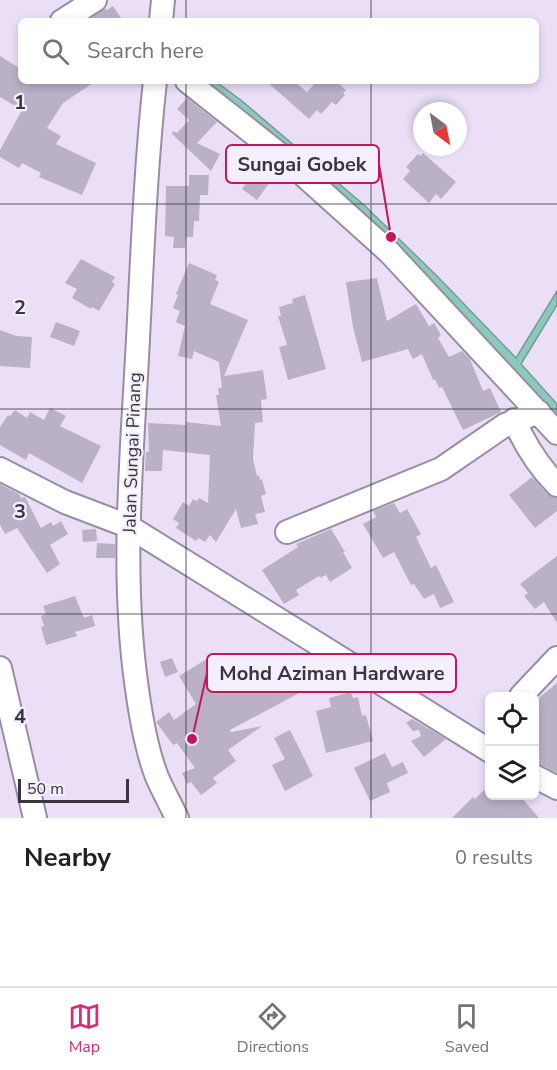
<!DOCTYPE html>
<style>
body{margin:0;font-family:"Nunito Sans",sans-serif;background:#f2f2f2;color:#202124}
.controls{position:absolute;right:18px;bottom:18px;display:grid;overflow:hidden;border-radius:9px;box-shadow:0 3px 9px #0003}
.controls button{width:54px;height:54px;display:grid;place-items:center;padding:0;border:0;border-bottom:2px solid #e0e0e0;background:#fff;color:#202124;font:30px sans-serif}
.compass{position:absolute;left:413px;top:102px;width:54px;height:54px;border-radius:50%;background:#fff;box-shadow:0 3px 9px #0003;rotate:148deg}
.scale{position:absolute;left:18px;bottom:15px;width:111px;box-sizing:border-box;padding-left:6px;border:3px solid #3a363f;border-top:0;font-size:16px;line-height:21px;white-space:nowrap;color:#3a363f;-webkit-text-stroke:4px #f5effd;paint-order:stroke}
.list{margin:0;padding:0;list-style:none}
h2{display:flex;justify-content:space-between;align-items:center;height:78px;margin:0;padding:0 24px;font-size:26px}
h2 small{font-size:20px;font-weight:400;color:#757577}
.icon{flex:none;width:33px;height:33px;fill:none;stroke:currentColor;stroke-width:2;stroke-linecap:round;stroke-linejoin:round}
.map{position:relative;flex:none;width:557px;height:818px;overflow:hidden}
.search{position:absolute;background:#fff;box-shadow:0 3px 9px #0003;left:18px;right:18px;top:18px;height:66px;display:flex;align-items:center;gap:15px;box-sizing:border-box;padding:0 21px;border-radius:9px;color:#757577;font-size:22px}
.sheet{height:168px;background:#fff}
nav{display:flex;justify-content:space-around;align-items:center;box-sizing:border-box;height:84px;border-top:2px solid #e0e0e0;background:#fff;font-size:16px;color:#757577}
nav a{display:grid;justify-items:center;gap:3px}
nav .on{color:#db2777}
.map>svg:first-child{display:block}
.water{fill:#8dc8bd;stroke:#749c97;stroke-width:1.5}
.building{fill:#bbb1c7}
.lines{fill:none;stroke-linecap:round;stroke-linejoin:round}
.minor-casing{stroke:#988ea4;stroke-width:26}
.minor{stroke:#fff;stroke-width:22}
.grid{fill:none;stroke:#3a363f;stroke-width:1.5;stroke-opacity:0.55}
.labels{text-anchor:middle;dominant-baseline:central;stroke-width:4.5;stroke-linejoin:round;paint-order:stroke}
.street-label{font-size:18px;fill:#3a363f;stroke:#f5effd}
.grid-label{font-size:20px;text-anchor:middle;font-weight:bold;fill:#3a363f;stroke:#f5effd;stroke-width:4.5;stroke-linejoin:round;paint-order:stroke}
.leader{fill:none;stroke:#c2185b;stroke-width:2}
.callout-dot{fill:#c2185b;stroke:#f5effd;stroke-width:2}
.callout{fill:#f5effd;stroke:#c2185b;stroke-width:2}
.callout-label{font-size:20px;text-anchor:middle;font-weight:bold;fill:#3a363f}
</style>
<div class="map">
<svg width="557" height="818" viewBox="0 0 557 818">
<rect width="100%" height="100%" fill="#eadff7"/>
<!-- water -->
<path class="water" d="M206,81H215L242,101L364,205L437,276L516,358L557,291V305L521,364L557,404V421L204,86Z"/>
<!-- building -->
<path class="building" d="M113,6L123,21H87L105,8L107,10Z
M0,56L21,69V81H38L43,84L45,81H96L63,103L47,128L61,136L56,144L96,163L82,195L39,177L41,173L22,163L19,168L0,157V150L22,110L0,97Z
M266,81H294L307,92L317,81H336L346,90L343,93L345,95L336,105L332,102L321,114L317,110L309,119Z
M187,98L217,122L197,143L220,154L211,171L172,134L173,131L177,133L189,120L177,109Z
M423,153L456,182L441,199L436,194L429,203L403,179L410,171L406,167L418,154L421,156Z
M260,164L275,175L257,200L242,189Z
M189,175H209L208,195H200L199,221H194L193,237H186L185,248H173L174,237L165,236L166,186H189Z
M81,259L115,277L112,282L115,284L99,311L92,307L91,309L72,298L77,289L65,283Z
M189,263L217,275L215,280L219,282L210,304L248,320L224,376L263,370L267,399L261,400L263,422L255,423L253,459L257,476L259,475L260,480L262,479L266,494L261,496L265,512L255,514L258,524L241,528L236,509L216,542L210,535L205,542L198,538L196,541L176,528L179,523L173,519L183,502L189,506L193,499L197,501L199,498L208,503L210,455L163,450L162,471H145L146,452H149L148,423L186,425V422L221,426L216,395H219L218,388H222L219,362L194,351L192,359L178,356L185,326L176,322L180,311L173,308L178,295L176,294Z
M377,278L387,321L416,304L429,326L434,323L441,335L438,338L449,357L462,351L470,359L483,391L490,388L501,412L463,430L442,387L439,388L435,379L433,380L422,354L413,359L408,349L362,362L353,327L346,282Z
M305,295L326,369L288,380L279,347L287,345L278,316H281L279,307L293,303L292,299Z
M56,322L80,331L74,346L50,337Z
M0,330L16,336L32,337L30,368L0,366Z
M50,408L66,416L60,426L101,446L82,483L29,453L26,460L0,445V427L8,415L10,416L15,410L27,418L30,412L44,420Z
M532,477L547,494L557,498V511L535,528L509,495Z
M0,484L19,494L21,498L25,497L41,528L51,522L53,526L61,521L68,534L50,545L60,564L47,573L17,528L5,534L0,525Z
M394,503L400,513L407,509L421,534L416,537L431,568L436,565L454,602L440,608L434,594L424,599L414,584L411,585L394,552L383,558L363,524L376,517L373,511Z
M96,529L97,541L83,542L82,530Z
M331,529L345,552H343L352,568L330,582L326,575L320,578L319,576L296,590L299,595L284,604L262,570L298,547L296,544Z
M97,543L115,544V558H96Z
M557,556V623L544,602L535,609L524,596L528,593L520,584Z
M75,596L84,618L92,615L95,626L75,632L77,636L46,645L41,627L44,626L41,616L46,614L43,606Z
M215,654L223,666L221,668L233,687L280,654L287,667L289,666L301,692L230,730L231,732L262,726L228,750L236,761L213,778L217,783L201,795L191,782L187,784L182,773L195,768L177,743L173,745L156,722L169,712L174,720L196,704L179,676Z
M172,658L178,672L165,677L160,662Z
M557,683V773L538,763L540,760L534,756V702Z
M351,692L353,698L358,697L362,716L366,715L373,741L326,753L316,711L331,707L329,698Z
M412,719L446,739L424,757L411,741L421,736L419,730L413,731L406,723Z
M290,730L313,776L285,791L272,765L285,759L274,738Z
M385,753L392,767L403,762L408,773L387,783L390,792L370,801L354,768Z
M489,785V795H519L539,818H452L473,797L475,799Z"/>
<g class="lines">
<!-- minor casing -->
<g class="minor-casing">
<path id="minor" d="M62,21L95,0
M161,21L163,0
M155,81C145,173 142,265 137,358C131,467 121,579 137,689C141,718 146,749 157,777C163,791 171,805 177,818
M187,81L288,161L389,252L557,433
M514,420C525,445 538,466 557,485
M0,469L65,502L128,526L490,751
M287,532L441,469L505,425L539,412
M0,668L35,818
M521,696L557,658
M534,776L557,788"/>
</g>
<!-- minor -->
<use href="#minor" class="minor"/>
</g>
<!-- grid -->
<path class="grid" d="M186,0V21M371,0V21M186,81V818M371,81V818M0,204H557M0,409H557M0,614H557"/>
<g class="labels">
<!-- street labels -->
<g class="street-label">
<text transform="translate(132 453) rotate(-88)">Jalan Sungai Pinang</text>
</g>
</g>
<g class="grid-label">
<text x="20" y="109">1</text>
<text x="20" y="314">2</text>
<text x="20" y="518">3</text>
<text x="20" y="723">4</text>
</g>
<!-- callouts -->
<path class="leader" d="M391 237L379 164M192 739L207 673"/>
<g class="callout-dot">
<circle cx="391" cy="237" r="6"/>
<circle cx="192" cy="739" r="6"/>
</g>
<g class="callout">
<rect x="226" y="145" width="153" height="38" rx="6"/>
<rect x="207" y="654" width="249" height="38" rx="6"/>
</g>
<g class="callout-label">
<text x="302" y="171">Sungai Gobek</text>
<text x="332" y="680">Mohd Aziman Hardware</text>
</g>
</svg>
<div class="controls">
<button><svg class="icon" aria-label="locate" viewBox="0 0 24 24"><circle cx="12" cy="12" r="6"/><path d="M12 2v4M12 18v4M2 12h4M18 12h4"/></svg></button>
<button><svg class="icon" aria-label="layers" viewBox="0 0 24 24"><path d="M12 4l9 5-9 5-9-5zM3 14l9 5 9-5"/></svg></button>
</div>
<svg class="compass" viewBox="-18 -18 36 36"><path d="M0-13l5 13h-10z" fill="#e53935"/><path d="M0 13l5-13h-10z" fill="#757577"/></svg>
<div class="scale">50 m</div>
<div class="search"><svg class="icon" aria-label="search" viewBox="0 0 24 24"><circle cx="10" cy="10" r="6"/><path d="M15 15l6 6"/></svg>Search here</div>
</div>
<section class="sheet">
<h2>Nearby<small>0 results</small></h2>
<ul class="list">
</ul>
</section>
<nav>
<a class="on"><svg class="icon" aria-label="map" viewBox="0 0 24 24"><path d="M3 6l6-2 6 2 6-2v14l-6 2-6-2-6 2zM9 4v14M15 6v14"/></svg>Map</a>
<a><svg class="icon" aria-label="directions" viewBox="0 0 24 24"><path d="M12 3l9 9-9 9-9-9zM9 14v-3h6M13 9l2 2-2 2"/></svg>Directions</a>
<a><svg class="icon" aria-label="saved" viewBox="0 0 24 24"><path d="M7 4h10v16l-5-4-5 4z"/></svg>Saved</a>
</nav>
